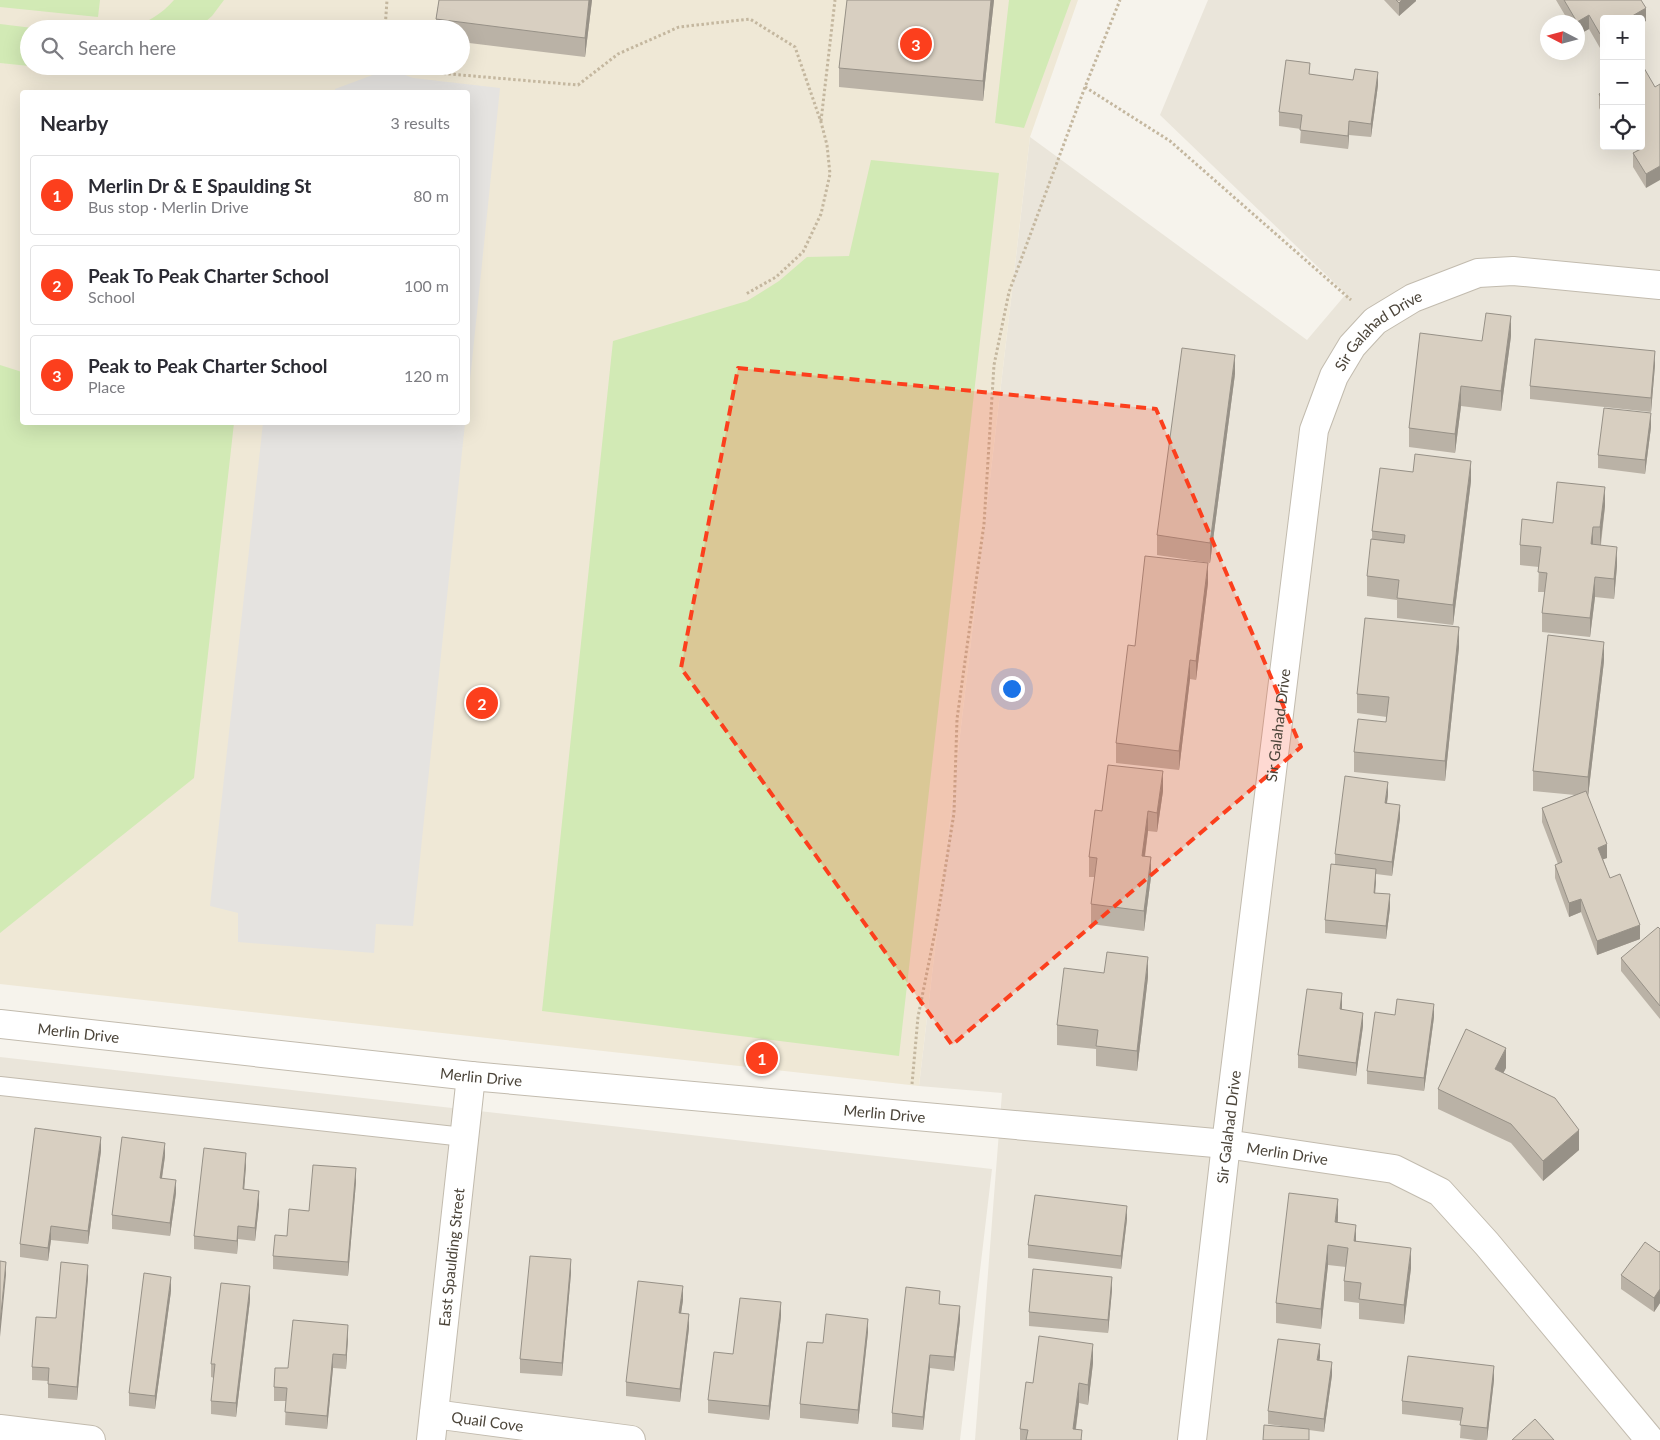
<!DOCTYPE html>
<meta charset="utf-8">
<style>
body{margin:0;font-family:Lato,sans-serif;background:#f7f7f7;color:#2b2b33}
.controls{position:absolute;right:15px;top:15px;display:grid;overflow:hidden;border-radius:5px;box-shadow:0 5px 20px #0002}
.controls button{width:45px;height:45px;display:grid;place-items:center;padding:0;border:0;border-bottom:1px solid #e1e1e2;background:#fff;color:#2b2b33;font:25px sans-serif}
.compass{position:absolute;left:1540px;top:15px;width:45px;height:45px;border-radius:50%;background:#fff;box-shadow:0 5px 20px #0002;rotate:276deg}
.you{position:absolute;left:1011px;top:688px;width:18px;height:18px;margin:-12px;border:4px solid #fff;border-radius:50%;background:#1a73e8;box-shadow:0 0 0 8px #1a73e833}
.badge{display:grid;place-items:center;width:32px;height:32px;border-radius:50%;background:#fc3f1d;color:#fff;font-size:16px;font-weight:700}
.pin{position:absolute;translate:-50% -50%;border:2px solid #fff;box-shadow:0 1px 5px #0006}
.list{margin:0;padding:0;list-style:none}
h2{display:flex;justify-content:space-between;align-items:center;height:65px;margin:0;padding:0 20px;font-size:21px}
h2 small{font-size:16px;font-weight:400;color:#7c7c81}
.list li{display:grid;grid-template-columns:32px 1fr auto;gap:15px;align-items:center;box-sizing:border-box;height:80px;margin:0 10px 10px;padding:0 10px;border:1px solid #e1e1e2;border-radius:5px}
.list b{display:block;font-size:19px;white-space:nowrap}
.list p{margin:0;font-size:16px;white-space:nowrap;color:#7c7c81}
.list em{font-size:16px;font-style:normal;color:#7c7c81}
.icon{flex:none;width:28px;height:28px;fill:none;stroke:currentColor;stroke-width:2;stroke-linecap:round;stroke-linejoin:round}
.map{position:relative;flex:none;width:1660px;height:1440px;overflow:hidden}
.search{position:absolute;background:#fff;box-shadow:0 5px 20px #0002;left:20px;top:20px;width:450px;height:55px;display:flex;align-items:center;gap:12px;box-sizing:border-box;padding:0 18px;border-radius:28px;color:#7c7c81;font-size:19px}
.panel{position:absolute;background:#fff;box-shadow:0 5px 20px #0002;left:20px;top:90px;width:450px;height:335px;border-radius:5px}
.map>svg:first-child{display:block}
.residential{fill:#eae5da;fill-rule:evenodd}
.education{fill:#efe8d6;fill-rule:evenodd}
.green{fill:#d2eab5}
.parking{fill:#e5e3e0}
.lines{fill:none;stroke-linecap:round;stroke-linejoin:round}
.lane-casing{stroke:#c2bbae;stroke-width:20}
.street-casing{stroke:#c2bbae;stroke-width:30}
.path{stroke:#c4b79f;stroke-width:3;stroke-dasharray:2.5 2.5;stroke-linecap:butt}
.lane{stroke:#fff;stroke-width:18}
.street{stroke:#fff;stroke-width:28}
.wall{fill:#bab2a6}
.shaded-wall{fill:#979187}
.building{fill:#d8cfc1;stroke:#979187}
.marked{fill:#fc3f1d;fill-opacity:0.2;stroke:#fc3f1d;stroke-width:4;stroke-dasharray:10 6;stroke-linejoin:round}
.labels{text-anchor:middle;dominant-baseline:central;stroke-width:4.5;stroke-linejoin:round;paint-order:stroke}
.street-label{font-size:15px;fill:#4b4439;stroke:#fff}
</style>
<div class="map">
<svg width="1660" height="1440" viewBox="0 0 1660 1440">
<rect width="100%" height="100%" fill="#f6f3ec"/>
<!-- residential -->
<path class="residential" d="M1208,0H1660V1440H975L1002,1093L919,1086L1030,137L1307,340L1346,294L1160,115ZM1604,19H1641V146H1604ZM1548,22H1578V52H1548Z
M0,1057L992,1169L960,1440H0Z"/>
<!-- education -->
<path class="education" d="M0,0H1078L1030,137L919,1086L0,984ZM29,29H461V66H29ZM22,92H468V422H22Z"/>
<!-- green -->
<path class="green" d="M0,0H100L98,17L0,7Z
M174,0H224L212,16L197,29H126C144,25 162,14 174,0Z
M1009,0H1071L1024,128L995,123Z
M0,24L41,29H29V66L0,63Z
M31,66H125C94,74 62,69 31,66Z
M871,160L999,173L899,1056L542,1011L613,341L747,301L779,281L807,257L849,256Z
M0,365L22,372V422L234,423L194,778L0,933Z"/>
<!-- parking -->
<path class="parking" d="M389,69L413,78L500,88L468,400V92H335V89Z
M263,423H465L413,926L376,924L374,953L238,942V913L210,906Z"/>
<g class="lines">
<!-- lane casing -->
<g class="lane-casing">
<path id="lane" d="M0,1086L464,1137"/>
</g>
<!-- street casing -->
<g class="street-casing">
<g id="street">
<path id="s1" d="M0,1024L471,1076L1226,1144L1394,1169L1440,1192L1487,1244L1650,1440"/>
<path id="s2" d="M434,1414L631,1440"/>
<path d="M0,1429L91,1440"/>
<path id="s3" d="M431,1440L471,1076"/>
<path id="s4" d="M1192,1440L1226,1144L1314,430L1334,376L1352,346L1375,321L1413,298L1478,273L1513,271L1660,285"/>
</g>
</g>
<!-- path -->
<path class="path" d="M385,29L387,0
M415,66L426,72L578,85L618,54L679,27L750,19L795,47L821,122L827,145L830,174L821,214L803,252L776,277L746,294
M1085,87L1170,141L1351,300
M821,121L835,0
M912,1084L918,1017L936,927L954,813L957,719L984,524L994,365L1009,292L1085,87L1120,0"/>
<!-- lane -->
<use href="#lane" class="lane"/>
<!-- street -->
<use href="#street" class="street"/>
</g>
<!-- wall -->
<path class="wall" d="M439,0H592L585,57L461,42V29H436V19Z
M847,0H994L983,101L839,87V68Z
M1384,0H1416V1L1399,16Z
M1556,0H1641L1646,21L1604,19V46L1600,48L1589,29L1578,35V22H1569Z
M1641,69L1655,87L1646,188L1633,167V153L1637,151L1634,146H1641Z
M1310,74L1378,85L1371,137L1349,135L1348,149L1300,143L1301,129L1279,126V112Z
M1604,91V116L1599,108V94Z
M1511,336L1501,411L1461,406L1455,453L1409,447V428L1482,341Z
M1655,365L1651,412L1530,399V386Z
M1235,374L1210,563L1157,555V535Z
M1651,427L1645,474L1598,468V455Z
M1471,481L1453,625L1397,618V600L1367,596V576L1372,539V531Z
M1605,506L1601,545L1617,566L1614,599L1595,597L1590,637L1542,632V613L1545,592H1538L1539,567L1520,565V545L1553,523Z
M1208,583L1196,680L1190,679L1179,770L1116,763V743L1135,646Z
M1459,647L1445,781L1354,772V752L1386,722L1387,717L1357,713V694Z
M1604,661L1588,796L1607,858L1603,859L1610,878L1640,939L1597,955L1581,912L1569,917L1555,878V865L1558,864L1542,822V808L1575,795L1533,791V771Z
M1163,791L1157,832L1148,831L1145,857L1151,877L1144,931L1091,924V904L1095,877H1089V857L1102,811Z
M1388,795L1387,803L1400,818L1392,876L1376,874L1375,893L1390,908L1386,939L1325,933V920L1335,865V854Z
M1660,929V1019L1621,971V958Z
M1148,977L1137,1071L1096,1066V1049L1057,1045V1025Z
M1342,1007V1009L1363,1026L1356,1076L1298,1068V1055Z
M1395,1015L1434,1017L1424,1091L1367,1084V1071Z
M1506,1068L1503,1073L1579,1150L1543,1181L1511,1143L1438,1109V1089Z
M101,1151L88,1244L51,1240L48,1261L20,1257V1244Z
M165,1156L162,1178L176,1193L170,1236L112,1229V1215Z
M246,1166L244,1189L259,1205L255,1241L238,1239L237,1254L194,1249V1236Z
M356,1182L348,1276L273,1269V1256L287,1236L309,1211Z
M1338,1218V1222L1356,1241L1411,1268L1404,1324L1359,1319V1303L1344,1301V1281L1346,1267L1328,1265L1321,1329L1276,1323V1303Z
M1127,1219L1121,1269L1028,1258V1245Z
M1660,1251V1303L1654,1312L1621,1289V1275Z
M571,1273L562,1376L520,1373V1359Z
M88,1278L77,1400L48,1398V1381L32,1380V1367L56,1318Z
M1112,1290L1108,1333L1029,1326V1312Z
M171,1291L155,1409L129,1406V1393Z
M250,1300L236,1417L211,1414V1401L214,1378L211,1377V1364Z
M683,1300L681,1313L689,1328L680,1402L626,1396V1382Z
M940,1304L960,1320L954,1371L930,1368L923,1430L892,1427V1413Z
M781,1316L769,1420L708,1413V1400Z
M868,1332L858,1424L800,1418V1404L823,1343Z
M348,1338L346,1369L333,1368L327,1429L285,1425L286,1401H274V1387L288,1368Z
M1320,1357L1319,1360L1332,1375L1324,1432L1309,1430V1440L1295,1428L1268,1424V1411Z
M1093,1363L1088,1405L1079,1403L1076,1429L1082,1440H1020V1429L1033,1383Z
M1494,1380L1487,1440H1475L1460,1438L1461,1421L1402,1414V1401Z"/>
<!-- shaded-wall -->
<path class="shaded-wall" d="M589,0H592L585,57V38Z
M991,0H994L983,101V81Z
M1402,0H1416V1L1399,16V3Z
M1646,8V21L1641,24V19H1627Z
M1589,15V29L1578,35V22H1577Z
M1604,32V46L1600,48V34Z
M1378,72V85L1371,137V124Z
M1349,121V135L1348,149V136Z
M1660,166V180L1646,188V174Z
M1511,316V336L1501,411V391Z
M1655,351V365L1651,412V398Z
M1235,355V374L1210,563V543Z
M1461,386V406L1455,453V434Z
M1651,413V427L1645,474V460Z
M1471,461V481L1453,625V605Z
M1605,487V506L1600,547V527Z
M1593,527V547L1591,544Z
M1617,547V566L1614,599V579Z
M1208,563V583L1196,680V661Z
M1595,577V597L1590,637V618Z
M1459,627V647L1445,781V761Z
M1604,642V661L1588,797V777Z
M1190,660V679L1179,770V751Z
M1163,771V791L1157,832V813Z
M1388,782V795L1385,816V803Z
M1400,805V818L1392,876V862Z
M1148,811V831L1142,876V856Z
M1607,844V858L1598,861V848Z
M1151,857V877L1144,931V911Z
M1376,869V882L1374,906V893Z
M1390,894V908L1386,939V926Z
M1581,899V912L1569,917V903Z
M1640,925V939L1597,955V941Z
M1148,957V977L1137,1071V1051Z
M1342,993V1007L1340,1023V1009Z
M1434,1004V1017L1424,1091V1078Z
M1363,1013V1026L1356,1076V1063Z
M1506,1048V1068L1495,1089V1069Z
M1579,1130V1150L1543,1181V1161Z
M101,1137V1151L88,1244V1231Z
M165,1143V1156L160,1191V1178Z
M246,1153V1166L243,1203V1189Z
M356,1168V1182L348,1276V1262Z
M176,1180V1193L170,1236V1223Z
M259,1191V1205L255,1241V1228Z
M1338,1199V1218L1335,1242V1222Z
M1127,1206V1219L1121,1269V1256Z
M1356,1225V1245L1354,1241Z
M51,1226V1240L48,1261V1248Z
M238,1226V1239L237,1254V1241Z
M1328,1245V1265L1321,1329V1309Z
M1411,1248V1268L1404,1324V1305Z
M571,1259V1273L562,1376V1363Z
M6,1262V1275L0,1337V1324Z
M88,1265V1278L77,1400V1387Z
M171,1277V1291L155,1409V1396Z
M1112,1277V1290L1108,1333V1320Z
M250,1286V1300L236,1417V1403Z
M683,1286V1300L679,1327V1313Z
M1660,1289V1303L1654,1312V1298Z
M781,1302V1316L769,1420V1406Z
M960,1306V1320L954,1371V1357Z
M689,1314V1328L680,1402V1389Z
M868,1319V1332L858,1424V1410Z
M348,1325V1338L346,1369V1355Z
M1093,1344V1363L1088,1405V1385Z
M1320,1344V1357L1317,1373V1360Z
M333,1354V1368L327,1429V1416Z
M930,1355V1368L923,1430V1417Z
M1332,1362V1375L1324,1432V1419Z
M1494,1366V1380L1487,1440V1428Z
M1079,1383V1403L1074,1440L1073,1429Z"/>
<!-- building -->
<path class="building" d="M439,0H589L585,38L436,19Z
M847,0H991L983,81L839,68Z
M1396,0H1402L1399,3Z
M1564,0H1641L1646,8L1627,19H1604V32L1600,34L1589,15L1577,22Z
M1286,60L1310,63L1309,74L1353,80L1355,69L1378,72L1371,124L1349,121L1348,136L1300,130L1302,115L1279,112Z
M1644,68L1655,87L1660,84V166L1646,174L1633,153L1643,148L1641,145V69Z
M1604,91V103L1599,94Z
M1486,313L1511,316L1501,391L1461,386L1455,434L1409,428L1420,333L1482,341Z
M1535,339L1655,351L1651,398L1530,386Z
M1182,348L1235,355L1210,543L1157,535Z
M1604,408L1651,413L1645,460L1598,455Z
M1415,454L1471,461L1453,605L1397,598L1399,580L1367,576L1371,539L1404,543L1405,535L1372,531L1380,468L1413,472Z
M1557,482L1605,487L1600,527H1593L1591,544L1617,547L1614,579L1595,577L1590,618L1542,613L1547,573L1538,572L1541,547L1520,545L1522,519L1553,523Z
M1145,556L1208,563L1196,661L1190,660L1179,751L1116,743L1128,645L1135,646Z
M1365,618L1459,627L1445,761L1354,752L1358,719L1386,722L1389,697L1357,694Z
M1548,635L1604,642L1588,777L1533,771Z
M1108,765L1163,771L1157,813L1148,811L1142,856L1151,857L1144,911L1091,904L1097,858L1089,857L1095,810L1102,811Z
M1345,776L1388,782L1385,803L1400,805L1392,862L1335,854Z
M1586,791L1607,844L1598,848L1610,878L1620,874L1640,925L1597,941L1581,899L1569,903L1555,865L1562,862L1542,808Z
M1331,864L1376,869L1374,893L1390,894L1386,926L1325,920Z
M1658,927L1660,929V1006L1621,958Z
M1107,952L1148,957L1137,1051L1096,1046L1098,1030L1057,1025L1064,968L1104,973Z
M1307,989L1342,993L1340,1009L1363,1013L1356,1063L1298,1055Z
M1397,999L1434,1004L1424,1078L1367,1071L1375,1012L1395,1015Z
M1466,1029L1506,1048L1495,1069L1555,1098L1579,1130L1543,1161L1511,1124L1438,1089Z
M35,1128L101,1137L88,1231L51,1226L48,1248L20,1244Z
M122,1137L165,1143L160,1178L176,1180L170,1223L112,1215Z
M204,1148L246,1153L243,1189L259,1191L255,1228L238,1226L237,1241L194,1236Z
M313,1165L356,1168L348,1262L273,1256L275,1235L287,1236L289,1209L309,1211Z
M1289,1193L1338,1199L1335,1222L1356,1225L1354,1241L1411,1248L1404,1305L1359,1299L1361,1283L1344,1281L1348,1248L1328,1245L1321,1309L1276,1303Z
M1035,1195L1127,1206L1121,1256L1028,1245Z
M1645,1242L1659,1252L1660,1251V1289L1654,1298L1621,1275Z
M530,1256L571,1259L562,1363L520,1359Z
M0,1261L6,1262L0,1324Z
M61,1262L88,1265L77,1387L48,1384L49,1368L32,1367L36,1317L56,1318Z
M1033,1269L1112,1277L1108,1320L1029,1312Z
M144,1273L171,1277L155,1396L129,1393Z
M638,1281L683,1286L679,1313L689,1314L680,1389L626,1382Z
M221,1283L250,1286L236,1403L211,1401L215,1364H211Z
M906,1287L940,1291L939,1304L960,1306L954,1357L930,1355L923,1417L892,1413Z
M740,1298L781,1302L769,1406L708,1400L714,1352L733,1354Z
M826,1314L868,1319L858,1410L800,1404L807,1342L823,1343Z
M293,1320L348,1325L346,1355L333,1354L327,1416L285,1412L287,1388L274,1387L275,1368H288Z
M1039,1336L1093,1344L1088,1385L1079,1383L1073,1429L1082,1430L1081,1440H1026L1028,1430L1020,1429L1026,1382L1033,1383Z
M1278,1339L1320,1344L1317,1360L1332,1362L1324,1419L1268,1411Z
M1408,1356L1494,1366L1487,1428L1460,1425L1463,1408L1402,1401Z
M1535,1419L1554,1440H1512Z
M1264,1425L1309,1429V1440H1263Z"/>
<!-- marked area -->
<path class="marked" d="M738,368L1156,409L1301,747L952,1045L681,668Z"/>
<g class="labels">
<!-- street labels -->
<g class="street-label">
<text stroke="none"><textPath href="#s4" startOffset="1140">Sir Galahad Drive</textPath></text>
<text stroke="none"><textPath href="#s4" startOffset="720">Sir Galahad Drive</textPath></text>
<text stroke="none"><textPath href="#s1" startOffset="79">Merlin Drive</textPath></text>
<text stroke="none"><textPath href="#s1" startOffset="484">Merlin Drive</textPath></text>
<text stroke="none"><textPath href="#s1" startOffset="889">Merlin Drive</textPath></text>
<text stroke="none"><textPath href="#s4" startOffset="315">Sir Galahad Drive</textPath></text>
<text stroke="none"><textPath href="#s1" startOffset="1294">Merlin Drive</textPath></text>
<text stroke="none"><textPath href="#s3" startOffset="184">East Spaulding Street</textPath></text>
<text stroke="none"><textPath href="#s2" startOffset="54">Quail Cove</textPath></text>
</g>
</g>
</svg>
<div class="controls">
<button>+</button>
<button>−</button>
<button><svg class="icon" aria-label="locate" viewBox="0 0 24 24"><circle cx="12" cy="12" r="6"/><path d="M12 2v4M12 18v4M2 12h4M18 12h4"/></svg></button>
</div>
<svg class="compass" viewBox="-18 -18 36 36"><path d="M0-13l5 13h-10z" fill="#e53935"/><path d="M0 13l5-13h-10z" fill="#7c7c81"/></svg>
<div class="you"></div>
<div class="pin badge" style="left:762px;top:1058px">1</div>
<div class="pin badge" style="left:482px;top:703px">2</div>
<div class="pin badge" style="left:916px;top:44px">3</div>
<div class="search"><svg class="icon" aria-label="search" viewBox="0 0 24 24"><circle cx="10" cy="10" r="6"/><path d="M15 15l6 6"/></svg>Search here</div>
<section class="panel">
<h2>Nearby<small>3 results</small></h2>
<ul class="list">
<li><span class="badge">1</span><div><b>Merlin Dr &amp; E Spaulding St</b><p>Bus stop · Merlin Drive</p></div><em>80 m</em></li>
<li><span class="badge">2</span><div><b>Peak To Peak Charter School</b><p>School</p></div><em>100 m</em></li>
<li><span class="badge">3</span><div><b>Peak to Peak Charter School</b><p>Place</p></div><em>120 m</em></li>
</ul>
</section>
</div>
